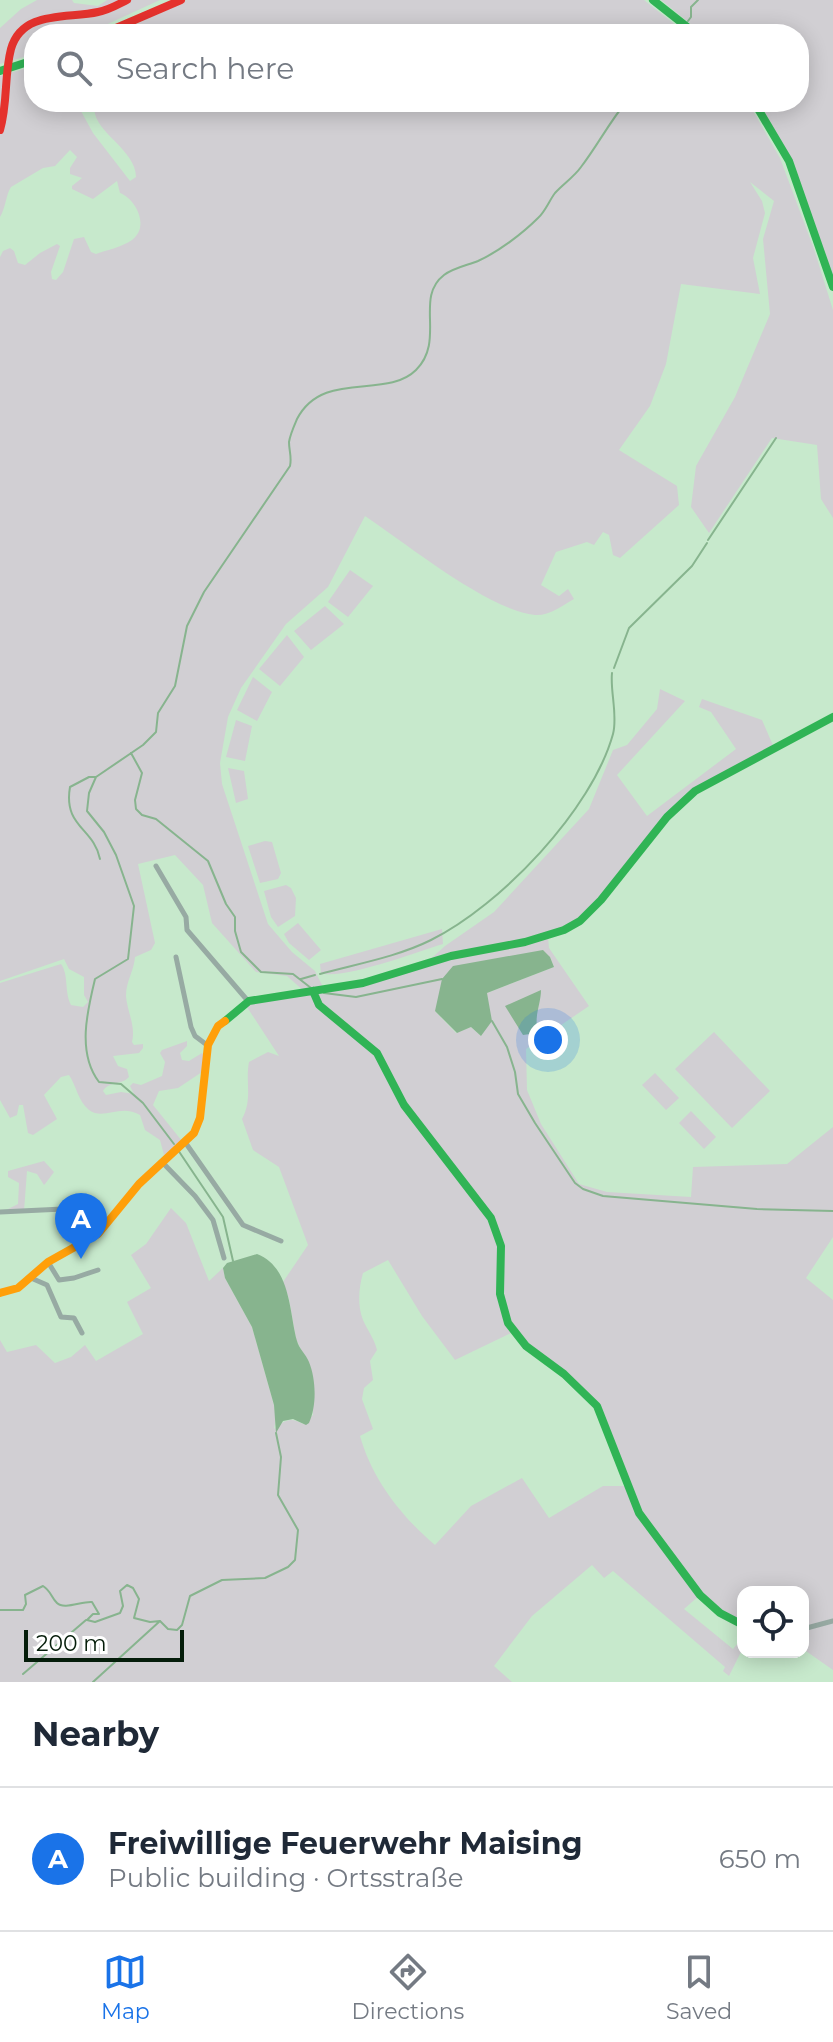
<!DOCTYPE html>
<meta charset="utf-8">
<style>
body{margin:0;font-family:Montserrat,sans-serif;background:#f2f2f3;color:#1f2937}
.controls{position:absolute;right:24px;bottom:24px;display:grid;overflow:hidden;border-radius:16px;box-shadow:0 4px 20px #0003}
.controls button{width:72px;height:72px;display:grid;place-items:center;padding:0;border:0;border-bottom:2px solid #e0e1e3;background:#fff;color:#1f2937;font:40px sans-serif}
.scale{position:absolute;left:24px;bottom:20px;width:160px;box-sizing:border-box;padding-left:8px;border:4px solid #051d0a;border-top:0;font-size:22px;line-height:28px;white-space:nowrap;color:#051d0a;-webkit-text-stroke:6px #fff;paint-order:stroke}
.you{position:absolute;left:548px;top:1040px;width:28px;height:28px;margin:-20px;border:6px solid #fff;border-radius:50%;background:#1a73e8;box-shadow:0 0 0 12px #1a73e833}
.badge{display:grid;place-items:center;width:52px;height:52px;border-radius:50%;background:#1a73e8;color:#fff;font-size:26px;font-weight:700}
.pin{position:absolute;translate:-50% -66px;filter:drop-shadow(0 2px 4px #0008)}
.pin::after{content:'';position:absolute;top:42px;width:28px;height:24px;background:inherit;clip-path:polygon(0 0,100% 0,50% 100%)}
.list{margin:0;padding:0;list-style:none}
h2{display:flex;justify-content:space-between;align-items:center;height:104px;margin:0;padding:0 32px;font-size:34px}
h2 small{font-size:26px;font-weight:400;color:#747a83}
.list li{display:grid;grid-template-columns:52px 1fr auto;gap:24px;align-items:center;box-sizing:border-box;height:144px;padding:0 32px;border-top:2px solid #e0e1e3}
.list b{display:block;font-size:30px;white-space:nowrap}
.list p{margin:0;font-size:26px;white-space:nowrap;color:#747a83}
.list em{font-size:26px;font-style:normal;color:#747a83}
.icon{flex:none;width:44px;height:44px;fill:none;stroke:currentColor;stroke-width:2;stroke-linecap:round;stroke-linejoin:round}
.map{position:relative;flex:none;width:833px;height:1682px;overflow:hidden}
.search{position:absolute;background:#fff;box-shadow:0 4px 20px #0003;left:24px;right:24px;top:24px;height:88px;display:flex;align-items:center;gap:20px;box-sizing:border-box;padding:0 28px;border-radius:32px;color:#747a83;font-size:30px}
.sheet{height:248px;background:#fff}
nav{display:flex;justify-content:space-around;align-items:center;box-sizing:border-box;height:112px;border-top:2px solid #e0e1e3;background:#fff;font-size:22px;color:#747a83}
nav a{display:grid;justify-items:center;gap:4px}
nav .on{color:#1a73e8}
.map>svg:first-child{display:block}
.green{fill:#d1cfd3;fill-rule:evenodd}
.water{fill:#87b48e}
.lines{fill:none;stroke-linecap:round;stroke-linejoin:round}
.stream{stroke:#87b48e;stroke-width:2}
.street{stroke:#97aaa3;stroke-width:5}
.fast{stroke:#30b455;stroke-width:8}
.slow{stroke:#ff9f0a;stroke-width:8}
.jam{stroke:#e5322d;stroke-width:8}
</style>
<div class="map">
<svg width="833" height="1682" viewBox="0 0 833 1682">
<rect width="100%" height="100%" fill="#c7e9cc"/>
<!-- green -->
<path class="green" d="M37,0H72L74,3L98,6L107,0H160L86,34H34V54L0,64V28L21,9Z
M187,0H644L687,34H115Z
M661,0H833V279L794,164L759,102H799V34H703Z
M34,66V102H76L93,133L130,181L136,177C136,148 89,130 95,105L101,102H748L780,158L814,249L833,310V518L821,499L817,445L772,438L709,533L691,507L696,466L735,397L770,314L763,239L774,201L750,182L762,201L765,213L753,258L760,294L681,284L666,364L650,406L619,450L677,486L679,505L620,558L613,555L609,535L603,532L594,545L587,542L556,552L541,585L559,596L568,589L574,599C562,606 549,616 535,615C488,610 407,544 365,516L328,587L286,624L241,688L228,717L220,763L222,784L268,924L292,952L315,971L324,989L426,963L445,946L494,912L589,809L613,750L627,745L657,709L660,689L685,701L617,775L647,816L736,749L711,712L699,707L702,699L762,720L775,750L695,791L580,921L548,937L549,948L589,1006L526,1049L527,1090L541,1124L579,1184L607,1192L691,1197L693,1167L787,1164L833,1127V1237L806,1278L833,1300V1670L803,1649V1592H743V1625L700,1595L684,1609L733,1649L743,1637V1648L729,1676L723,1671L725,1667L613,1571L604,1578L592,1565L532,1616L494,1666L512,1682H0V1340L7,1352L36,1345L55,1363L71,1357L85,1345L96,1361L143,1334L127,1302L151,1288L131,1255L146,1244L171,1208L186,1223L209,1281L223,1268L225,1278L252,1327L274,1405L276,1418L274,1429C284,1421 290,1416 303,1424L313,1415L311,1371L296,1339L289,1299L283,1282L308,1245L279,1167L253,1150L242,1119C253,1098 245,1083 249,1062L268,1052L279,1056L245,1004L305,992L287,976L256,972L212,923L203,885L175,855L138,864L155,943L151,950L135,957C134,971 126,981 126,996C127,1011 136,1026 132,1042L134,1045L143,1044V1048L139,1053L113,1056L118,1066L127,1069L129,1077C122,1085 109,1081 103,1091L106,1095L121,1092L134,1094L130,1086L133,1083L141,1085L162,1076L165,1062L160,1053L162,1050L187,1041V1046L180,1053L182,1060L189,1061L202,1053L204,1055L202,1072L178,1088L159,1091L153,1105L182,1141L164,1155L160,1140L145,1130L140,1115C120,1103 104,1121 89,1110C78,1101 76,1085 69,1075L61,1077L44,1095L57,1119L33,1135L28,1133L23,1105H19L17,1115L10,1118L0,1100V983L61,964C69,975 64,991 71,1005L83,1007L88,1002L84,995V977L69,969L64,959L0,981V257L3,251L10,248L14,251L18,263L25,265L40,253L57,244L60,246L51,272L52,279L56,280L63,272L74,239L84,237L91,252L96,254C107,250 122,247 132,240C150,227 136,199 120,193L117,181L93,199L72,189V186L82,178L70,174V168L77,157L70,150L55,166L43,168L11,187C6,194 6,207 0,217V76ZM550,957L554,967L487,993L481,1036L471,1027L456,1033L435,1011ZM388,1260L422,1316L455,1360L513,1332L597,1406L628,1486H603L549,1518L522,1478L471,1506L435,1545C401,1516 372,1479 360,1436L373,1429L362,1399L364,1388L373,1380L370,1361L377,1350C374,1338 368,1331 363,1320C357,1305 359,1287 363,1273Z
M350,570L373,586L348,617L328,602Z
M325,606L344,624L311,650L294,631Z
M287,635L304,657L280,686L259,669Z
M253,677L272,692L257,721L237,710Z
M236,720L252,726L245,761L226,757Z
M228,768L244,771L248,799L236,803Z
M265,841L272,842L281,873L278,879L260,883L248,846Z
M286,885L291,888L296,898L295,916L278,927L271,917L264,891Z
M298,923L321,950L309,960L289,943L284,934Z
M442,929L443,944C420,951 340,981 321,973L320,964Z
M714,1032L770,1091L732,1128L675,1069Z
M655,1073L679,1098L666,1110L642,1085Z
M691,1111L716,1137L704,1149L679,1123Z
M44,1161L54,1172L45,1184L44,1185L37,1174L27,1171L24,1211L6,1210L18,1204L19,1183L8,1177V1171Z"/>
<!-- water -->
<path class="water" d="M543,950L550,957L554,967L487,993L492,1021L481,1036L471,1027L457,1033L435,1011L442,979L453,966Z
M541,990C541,1002 535,1015 537,1026L530,1034L523,1035L505,1006Z
M257,1254C291,1267 289,1312 297,1341C299,1349 306,1354 309,1362C316,1379 317,1406 309,1423L306,1425L293,1419L283,1421L276,1433L274,1405L252,1327L225,1278L223,1268L227,1263Z"/>
<g class="lines">
<!-- stream -->
<path class="stream" d="M688,21L691,17V7L698,0
M708,540L776,438
M614,668L629,628L692,566L707,543
M131,753L142,773L135,800L136,809L142,815L156,819L208,861L226,904L235,917V931L241,952L261,972L293,974L311,988
M96,777H89L70,787C63,827 94,828 100,859
M320,974C356,964 397,957 431,940C501,905 592,810 613,734C618,715 610,692 612,673
M301,979L315,975
M324,993L356,997L442,979
M492,1021L507,1047L515,1072L518,1094L535,1123L575,1183L583,1189L603,1196L757,1209L833,1211
M174,1144L143,1103L121,1084L99,1082C77,1053 87,1012 95,979L128,959L134,906L116,855L104,832L87,811L89,793L96,777L143,745L156,732L158,713L175,686L187,626L204,592L290,466C292,457 289,451 289,442C290,435 294,426 297,419C323,369 386,400 416,370C446,340 414,298 444,275C453,268 468,265 478,261C498,252 522,234 538,218C545,212 549,201 555,193C563,184 574,177 581,167C597,146 609,123 626,102
M178,1150L223,1217L233,1261
M0,1610H23L26,1604L25,1595L43,1586C51,1591 51,1597 57,1603C64,1610 82,1601 92,1602L99,1614H93L87,1620L95,1622L120,1613L123,1606L120,1591L127,1585L133,1588L139,1599L134,1618L150,1622L160,1621L168,1629L177,1630L182,1625L190,1596L222,1580L265,1578L288,1567L295,1560L298,1530L278,1495L281,1457L276,1433
M23,1674L86,1620
M93,1682L160,1621"/>
<!-- street -->
<path class="street" d="M156,866L186,917L187,930L248,1001
M176,957L191,1027L195,1036L207,1045
M185,1142L243,1225L281,1241
M162,1162L195,1196L213,1220L224,1258
M0,1212L63,1209
M48,1262L59,1280L74,1278L98,1270
M31,1278L47,1285L61,1317L74,1318L82,1333
M803,1629L833,1621"/>
<!-- fast -->
<path class="fast" d="M653,0L696,34
M0,71L34,60
M754,102L789,161L833,287
M313,991L319,1005L377,1053L404,1105L491,1218L501,1246L500,1294L508,1323L526,1346L564,1374L597,1406L639,1513L700,1595L720,1613L743,1625
M225,1021L249,1001L363,983L451,956L525,942L564,930L580,921L601,900L667,817L695,791L833,717"/>
<!-- slow -->
<path class="slow" d="M0,1293L18,1288L48,1262L98,1234L139,1184L194,1133L200,1118L208,1045L218,1026L225,1021"/>
<!-- jam -->
<path class="jam" d="M102,34L181,0
M0,130C8,103 4,75 11,49C22,10 67,19 98,12C109,10 117,5 127,0"/>
</g>
</svg>
<div class="controls">
<button><svg class="icon" aria-label="locate" viewBox="0 0 24 24"><circle cx="12" cy="12" r="6"/><path d="M12 2v4M12 18v4M2 12h4M18 12h4"/></svg></button>
</div>
<div class="scale">200 m</div>
<div class="you"></div>
<div class="pin badge" style="left:81px;top:1259px">A</div>
<div class="search"><svg class="icon" aria-label="search" viewBox="0 0 24 24"><circle cx="10" cy="10" r="6"/><path d="M15 15l6 6"/></svg>Search here</div>
</div>
<section class="sheet">
<h2>Nearby<small></small></h2>
<ul class="list">
<li><span class="badge">A</span><div><b>Freiwillige Feuerwehr Maising</b><p>Public building · Ortsstraße</p></div><em>650 m</em></li>
</ul>
</section>
<nav>
<a class="on"><svg class="icon" aria-label="map" viewBox="0 0 24 24"><path d="M3 6l6-2 6 2 6-2v14l-6 2-6-2-6 2zM9 4v14M15 6v14"/></svg>Map</a>
<a><svg class="icon" aria-label="directions" viewBox="0 0 24 24"><path d="M12 3l9 9-9 9-9-9zM9 14v-3h6M13 9l2 2-2 2"/></svg>Directions</a>
<a><svg class="icon" aria-label="saved" viewBox="0 0 24 24"><path d="M7 4h10v16l-5-4-5 4z"/></svg>Saved</a>
</nav>
